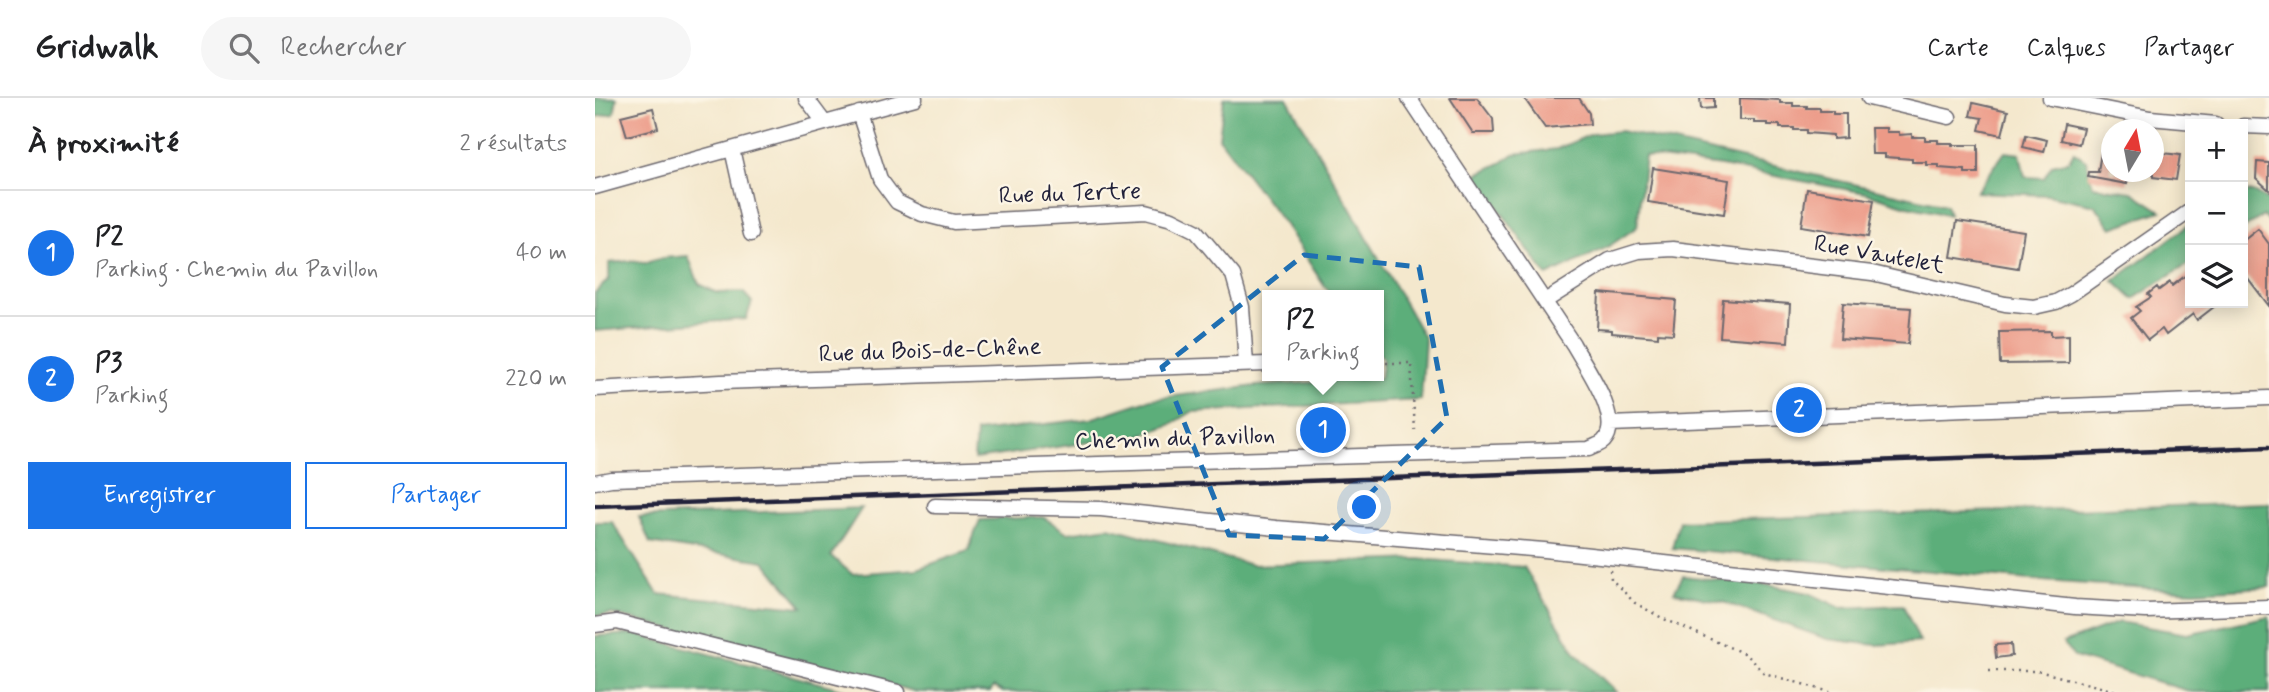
<!DOCTYPE html>
<html lang="fr">
<meta charset="utf-8">
<style>
body{margin:0;font-family:Mynerve,sans-serif;background:#f6f6f6;color:#202124}
.controls{position:absolute;right:21px;top:21px;display:grid;overflow:hidden;border-radius:0px;box-shadow:0 4px 18px #0003}
.controls button{width:63px;height:63px;display:grid;place-items:center;padding:0;border:0;border-bottom:2px solid #e0e0e0;background:#fff;color:#202124;font:35px sans-serif}
.compass{position:absolute;left:1506px;top:21px;width:63px;height:63px;border-radius:50%;background:#fff;box-shadow:0 4px 18px #0003;rotate:10deg}
.you{position:absolute;left:770px;top:410px;width:24px;height:24px;margin:-18px;border:5px solid #fff;border-radius:50%;background:#1a73e8;box-shadow:0 0 0 10px #1a73e833}
.badge{display:grid;place-items:center;width:46px;height:46px;border-radius:50%;background:#1a73e8;color:#fff;font-size:23px;font-weight:700}
.pin{position:absolute;translate:-50% -50%;border:4px solid #fff;box-shadow:0 2px 7px #0006}
.popup{position:absolute;left:667px;top:192px;width:122px;height:91px;box-sizing:border-box;display:grid;place-content:center;border-radius:0px;background:#fff;filter:drop-shadow(0 2px 5px #0005);font-size:23px;white-space:nowrap;color:#757577}
.popup b{font-size:26px;color:#202124}
.popup::after{content:'';position:absolute;left:50%;top:100%;margin-left:-14px;border:14px solid transparent;border-top-color:#fff}
.list{margin:0;padding:0;list-style:none}
h2{display:flex;justify-content:space-between;align-items:center;height:91px;margin:0;padding:0 28px;font-size:30px}
h2 small{font-size:23px;font-weight:400;color:#757577}
.list li{display:grid;grid-template-columns:46px 1fr auto;gap:21px;align-items:center;box-sizing:border-box;height:126px;padding:0 28px;border-top:2px solid #e0e0e0}
.list b{display:block;font-size:26px;white-space:nowrap}
.list p{margin:0;font-size:23px;white-space:nowrap;color:#757577}
.list em{font-size:23px;font-style:normal;color:#757577}
.actions{display:flex;gap:14px;padding:21px 28px}
.actions a{flex:1;padding:16px 0;border:2px solid #1a73e8;border-radius:0px;text-align:center;font-size:24px;color:#1a73e8}
.actions .main{background:#1a73e8;color:#fff}
.icon{flex:none;width:38px;height:38px;fill:none;stroke:currentColor;stroke-width:2;stroke-linecap:round;stroke-linejoin:round}
.map{position:relative;flex:none;width:1674px;height:594px;overflow:hidden}
header{display:flex;align-items:center;gap:42px;box-sizing:border-box;height:98px;padding:0 35px;background:#fff;border-bottom:2px solid #e0e0e0}
header strong{font-size:33px}
nav{display:flex;gap:38px;margin-inline-start:auto;font-size:24px}
.search{width:490px;height:63px;background:#f6f6f6;display:flex;align-items:center;gap:18px;box-sizing:border-box;padding:0 24px;border-radius:38px;color:#757577;font-size:26px}
main{display:flex}
aside{flex:1;background:#fff}
.map>svg:first-child{display:block}
.forest{fill:#5cae7a;stroke:#3f685a;stroke-width:2}
.building{fill:#ec9a87}
.lines{fill:none;stroke-linecap:round;stroke-linejoin:round}
.minor-casing{stroke:#6c676e;stroke-width:17}
.path{stroke:#6c676e;stroke-width:2.5;stroke-dasharray:2 5;stroke-linecap:butt}
.minor{stroke:#fff;stroke-width:14}
.rail{stroke:#22223b;stroke-width:4.5}
.marked{fill:none;stroke:#1f6fb2;stroke-width:5;stroke-dasharray:14 9;stroke-linejoin:round}
.labels{text-anchor:middle;dominant-baseline:central;stroke-width:5;stroke-linejoin:round;paint-order:stroke}
.street-label{font-size:24px;fill:#22223b;stroke:#fcf5e5}
</style>
<header>
<strong>Gridwalk</strong>
<div class="search"><svg class="icon" aria-label="search" viewBox="0 0 24 24"><circle cx="10" cy="10" r="6"/><path d="M15 15l6 6"/></svg>Rechercher</div>
<nav><a>Carte</a><a>Calques</a><a>Partager</a></nav>
</header>
<main>
<aside>
<h2>À proximité<small>2 résultats</small></h2>
<ul class="list">
<li><span class="badge">1</span><div><b>P2</b><p>Parking · Chemin du Pavillon</p></div><em>40 m</em></li>
<li><span class="badge">2</span><div><b>P3</b><p>Parking</p></div><em>220 m</em></li>
</ul>
<div class="actions"><a class="main">Enregistrer</a><a>Partager</a></div>
</aside>
<div class="map">
<svg width="1674" height="594" viewBox="0 0 1674 594">
<rect width="100%" height="100%" fill="#fcf5e5"/>
<filter id="ink" filterUnits="userSpaceOnUse"><feTurbulence type="fractalNoise" baseFrequency=".0143" numOctaves="2"/><feDisplacementMap in="SourceGraphic" scale="14" xChannelSelector="R" yChannelSelector="G"/><feConvolveMatrix kernelMatrix="1 2 1 2 8 2 1 2 1" color-interpolation-filters="sRGB"/></filter>
<filter id="wash" filterUnits="userSpaceOnUse"><feTurbulence type="fractalNoise" baseFrequency=".00686" numOctaves="4" result="noise"/><feDisplacementMap in="SourceGraphic" scale="28" xChannelSelector="R" yChannelSelector="G"/><feGaussianBlur stdDeviation="1.57" result="paint"/><feColorMatrix in="noise" values="0 0 0 0 0 0 0 0 0 0 0 0 0 0 0 0 0 1.4 0 .05"/><feComposite in="paint" operator="in"/></filter>
<g filter="url(#wash)">
<rect width="100%" height="100%" fill="#f4e8cd"/>
<!-- forest -->
<path class="forest" d="M0,0H22L19,16L0,19Z
M629,0H692L830,241L826,302L597,314L575,327L546,337L379,361L381,334L495,321L556,301L661,288L785,280L788,261L784,255V197H738L730,189L690,127L624,40Z
M1026,33L1351,107L1354,117L1312,108L1271,95L1126,68L1050,58L1042,129L1013,149L952,178L880,77L906,65L919,56L962,51L997,36Z
M1410,54L1425,56L1430,79L1449,80L1457,67L1474,63L1479,54L1491,62L1498,88L1537,94L1566,113L1517,130L1500,107L1452,97L1381,94Z
M1648,94H1658L1674,103V125L1668,118L1648,131Z
M1595,126V165L1538,201L1519,183Z
M93,158L104,186L122,195L148,194L157,204L151,221L0,233V195L14,181V165L35,163L50,165L68,160Z
M1674,405V489L1599,493L1447,483L1077,450L1084,423Z
M267,410L236,458L257,476L322,471L373,453L385,422L448,419L473,435L514,429L657,467L823,461L929,469L980,554L1021,594H408L399,589L395,594H322L17,516L0,518V424H17L63,496L208,509L169,463L55,445L44,419Z
M1088,478L1173,487L1214,495L1246,510L1308,507L1325,544L1281,547L1232,541L1131,505L1079,494Z
M1674,518V594H1597L1479,559L1468,545L1524,524L1592,536Z
M39,536L258,594H0V538Z"/>
<g id="blocks">
<!-- building -->
<path class="building" d="M855,0H882L898,21L899,35H878Z
M929,0H984L994,15L995,26L950,30Z
M1105,0H1119V10L1106,11Z
M1145,0L1185,2V5H1198V8H1212V10H1225V13H1238V16H1251V40L1238,41V37L1212,35V32H1199V30H1185V27H1172V25H1159V22H1145Z
M1378,5L1413,13L1407,37L1384,32L1387,20L1375,18Z
M58,10L63,30L32,38L26,18Z
M1469,26L1488,30L1484,46L1466,42Z
M1276,30H1291V34H1304V37L1317,36V39H1330V42H1343V45H1357V47H1383V75H1370V72L1344,70V67H1331V64H1317V61L1290,59V56H1277Z
M1431,37L1452,42L1449,54L1428,49Z
M1507,49L1516,51V74H1535L1532,86L1493,79L1494,74H1505L1503,73Z
M1558,54L1585,57L1581,82L1558,79Z
M1662,64L1674,65V92L1661,80Z
M1058,70L1134,82L1129,116L1053,104Z
M1212,91L1279,102L1273,139L1206,128Z
M1362,123L1429,133L1423,170L1356,159Z
M1663,131L1674,146V208L1652,179L1648,182V143Z
M1595,174V205H1624L1602,222L1598,216L1571,237L1567,231L1553,242L1536,220L1545,213L1541,209L1556,199L1553,196L1562,189L1564,192L1575,184L1577,188Z
M1004,195L1081,202L1078,236L1063,235V239L1017,235V232L1002,231Z
M1128,201L1195,206L1193,244L1125,239Z
M1248,205L1316,210L1313,246L1245,241Z
M1456,233V238L1474,237V265L1405,266L1404,234Z
M1416,546L1417,558L1401,560L1400,547Z"/>
</g>
</g>
<g filter="url(#ink)">
<use href="#blocks" fill-opacity="0" stroke="#6c676e" stroke-width="2"/>
<g class="lines">
<!-- minor casing -->
<g class="minor-casing">
<path id="minor" d="M211,0L229,24
M1274,0L1354,19
M1455,0L1555,20L1621,26
M264,15L285,81L302,104L327,116L359,124L551,114L577,121L601,133L638,177L647,209L651,266
M1648,28L1674,29
M137,51L156,136
M0,89L320,0
M950,203L1015,162L1044,153L1078,151L1277,175L1410,206L1439,209L1461,204L1476,196L1595,113
M0,291L126,284L672,266
M1015,326L1674,300
M0,384L16,381C342,371 668,361 994,351C999,348 1005,347 1009,343C1029,321 989,266 978,246L814,0
M340,408L506,411L681,430L949,452L1480,509L1551,513L1674,509
M0,527L22,524L303,594"/>
</g>
<!-- path -->
<path class="path" d="M784,265H816L820,332
M1015,472L1016,481L1040,505L1069,521L1150,556L1169,575L1235,594
M1394,573H1443L1525,594"/>
<!-- minor -->
<use href="#minor" class="minor"/>
<!-- rail -->
<path class="rail" d="M0,408L1674,349"/>
</g>
</g>
<!-- marked area -->
<path class="marked" d="M709,157L824,169L852,320L729,441L634,437L567,269Z"/>
<g class="labels">
<!-- street labels -->
<g class="street-label">
<text transform="translate(475 96) rotate(-2)">Rue du Tertre</text>
<text transform="translate(1284 157) rotate(10)">Rue Vautelet</text>
<text transform="translate(335 253) rotate(-2)">Rue du Bois-de-Chêne</text>
<text transform="translate(580 341) rotate(-2)">Chemin du Pavillon</text>
</g>
</g>
</svg>
<div class="controls">
<button>+</button>
<button>−</button>
<button><svg class="icon" aria-label="layers" viewBox="0 0 24 24"><path d="M12 4l9 5-9 5-9-5zM3 14l9 5 9-5"/></svg></button>
</div>
<svg class="compass" viewBox="-18 -18 36 36"><path d="M0-13l5 13h-10z" fill="#e53935"/><path d="M0 13l5-13h-10z" fill="#757577"/></svg>
<div class="you"></div>
<div class="pin badge" style="left:728px;top:332px">1</div>
<div class="popup"><b>P2</b>Parking</div>
<div class="pin badge" style="left:1204px;top:312px">2</div>
</div>
</main>
